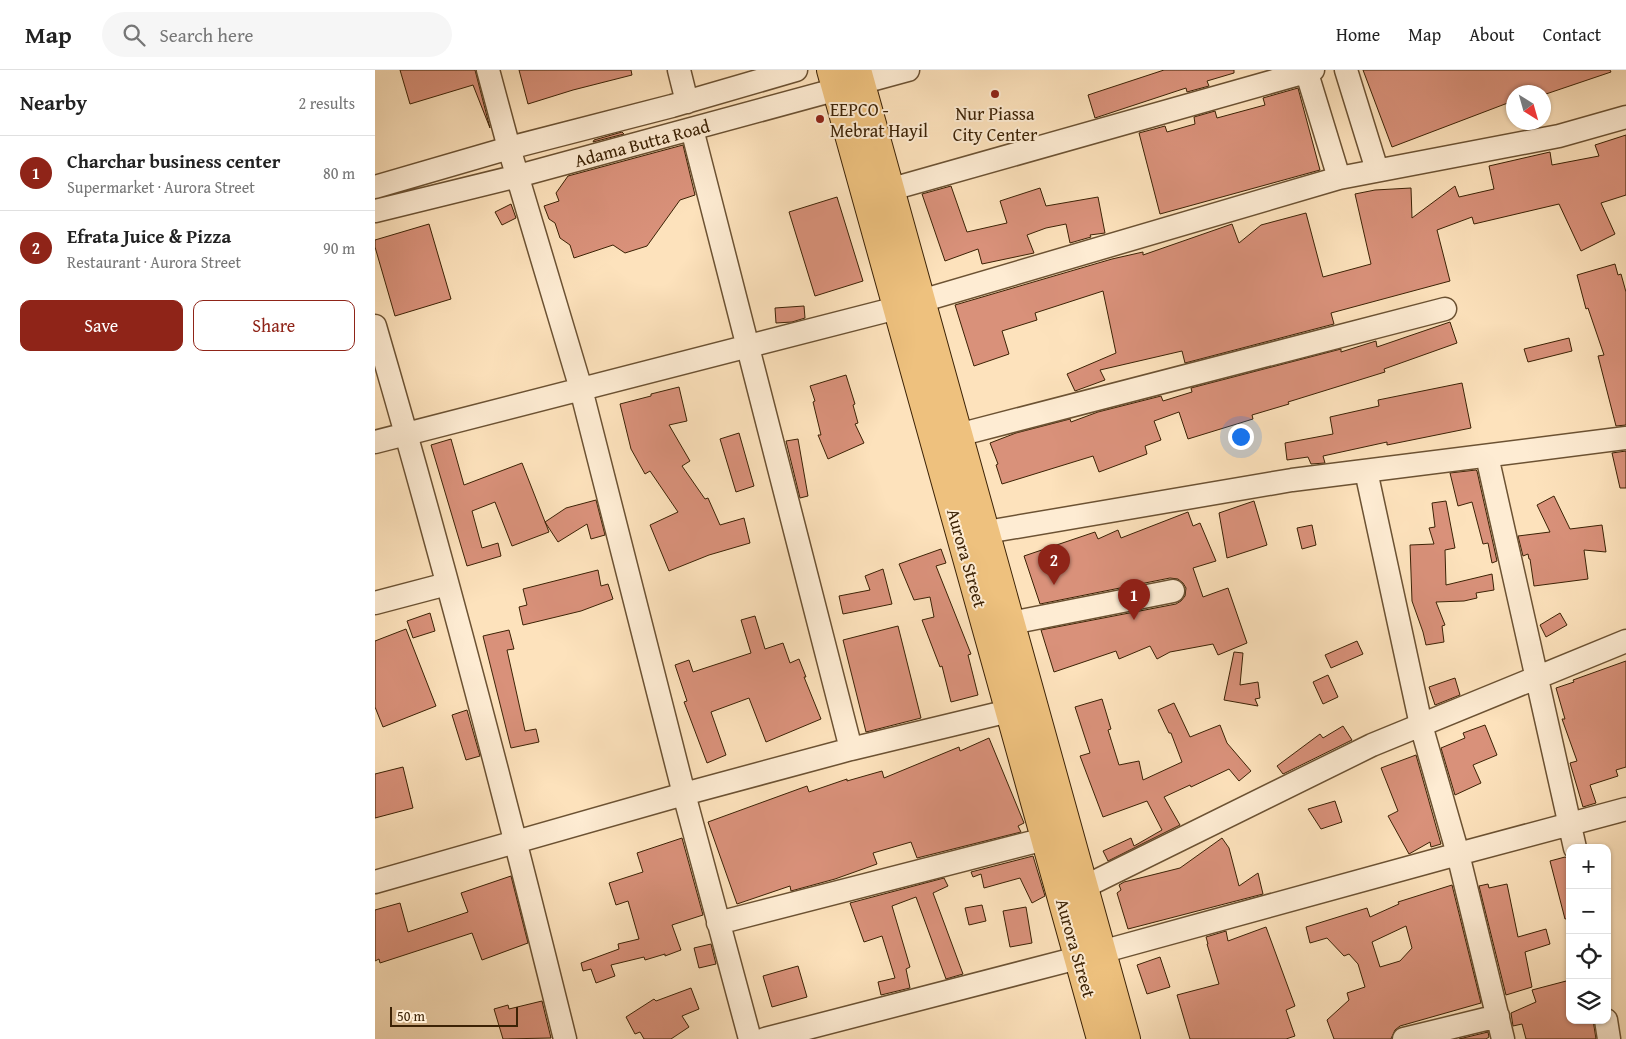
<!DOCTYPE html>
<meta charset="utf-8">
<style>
body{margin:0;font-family:"Gentium Book Plus",serif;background:#f6f6f6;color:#222}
.controls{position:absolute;right:15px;bottom:15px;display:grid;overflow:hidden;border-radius:10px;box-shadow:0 1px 4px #0004}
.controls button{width:45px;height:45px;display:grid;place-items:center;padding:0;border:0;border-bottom:1px solid #e0e0e0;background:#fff;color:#222;font:25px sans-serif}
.compass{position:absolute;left:1131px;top:15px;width:45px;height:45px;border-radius:50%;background:#fff;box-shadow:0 1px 4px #0004;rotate:143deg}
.scale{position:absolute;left:15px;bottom:12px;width:128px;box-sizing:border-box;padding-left:5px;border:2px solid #3c2205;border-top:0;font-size:14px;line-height:18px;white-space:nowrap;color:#3c2205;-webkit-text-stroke:4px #feecd3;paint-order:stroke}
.you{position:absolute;left:865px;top:366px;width:18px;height:18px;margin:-12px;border:4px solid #fff;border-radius:50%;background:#1a73e8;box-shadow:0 0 0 8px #1a73e833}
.badge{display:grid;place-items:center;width:32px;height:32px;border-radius:50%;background:#8f2418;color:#fff;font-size:16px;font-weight:700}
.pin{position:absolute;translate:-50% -41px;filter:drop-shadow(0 1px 2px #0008)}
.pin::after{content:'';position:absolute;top:26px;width:18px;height:15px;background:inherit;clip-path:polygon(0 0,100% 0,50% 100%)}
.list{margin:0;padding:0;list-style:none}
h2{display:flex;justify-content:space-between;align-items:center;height:65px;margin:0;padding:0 20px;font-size:21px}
h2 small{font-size:16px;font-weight:400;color:#767676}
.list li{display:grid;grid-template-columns:32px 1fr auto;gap:15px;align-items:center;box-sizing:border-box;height:75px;padding:0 20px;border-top:1px solid #e0e0e0}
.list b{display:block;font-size:19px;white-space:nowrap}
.list p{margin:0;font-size:16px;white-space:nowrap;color:#767676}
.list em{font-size:16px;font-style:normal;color:#767676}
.actions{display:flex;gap:10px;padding:15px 20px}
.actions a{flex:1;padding:11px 0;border:1px solid #8f2418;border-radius:10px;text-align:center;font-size:18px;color:#8f2418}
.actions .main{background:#8f2418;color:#fff}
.icon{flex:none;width:28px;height:28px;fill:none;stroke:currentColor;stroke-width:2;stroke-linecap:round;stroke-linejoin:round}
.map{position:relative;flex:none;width:1251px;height:969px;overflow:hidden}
header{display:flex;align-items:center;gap:30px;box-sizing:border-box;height:70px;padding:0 25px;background:#fff;border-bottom:1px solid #e0e0e0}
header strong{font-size:24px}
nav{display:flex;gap:28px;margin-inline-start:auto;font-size:18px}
.search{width:350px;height:45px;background:#f6f6f6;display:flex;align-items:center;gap:12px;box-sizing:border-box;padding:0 18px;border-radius:28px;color:#767676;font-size:19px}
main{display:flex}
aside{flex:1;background:#fff}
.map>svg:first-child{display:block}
.building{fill:#d9917a;stroke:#3c2205;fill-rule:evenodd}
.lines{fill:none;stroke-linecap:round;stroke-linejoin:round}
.minor-casing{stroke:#6c5233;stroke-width:25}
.major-casing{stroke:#3c2205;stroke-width:30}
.minor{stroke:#feecd3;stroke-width:22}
.major{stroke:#eec17e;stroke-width:28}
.poi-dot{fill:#8f2418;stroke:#feecd3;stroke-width:2}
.labels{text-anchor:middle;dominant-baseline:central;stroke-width:4;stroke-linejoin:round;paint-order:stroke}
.poi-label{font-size:18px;fill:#3c2205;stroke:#feecd3;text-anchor:start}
.street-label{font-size:18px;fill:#3c2205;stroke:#feecd3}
</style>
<header>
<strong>Map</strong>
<div class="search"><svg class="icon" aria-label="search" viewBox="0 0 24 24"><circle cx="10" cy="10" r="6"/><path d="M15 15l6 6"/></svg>Search here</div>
<nav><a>Home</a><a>Map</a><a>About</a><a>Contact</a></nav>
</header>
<main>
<aside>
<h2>Nearby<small>2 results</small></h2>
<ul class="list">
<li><span class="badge">1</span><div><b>Charchar business center</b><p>Supermarket · Aurora Street</p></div><em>80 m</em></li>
<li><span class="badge">2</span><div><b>Efrata Juice &amp; Pizza</b><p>Restaurant · Aurora Street</p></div><em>90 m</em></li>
</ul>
<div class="actions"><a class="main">Save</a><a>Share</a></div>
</aside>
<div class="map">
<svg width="1251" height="969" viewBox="0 0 1251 969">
<rect width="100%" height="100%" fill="#fde2bc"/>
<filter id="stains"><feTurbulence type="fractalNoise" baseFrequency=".004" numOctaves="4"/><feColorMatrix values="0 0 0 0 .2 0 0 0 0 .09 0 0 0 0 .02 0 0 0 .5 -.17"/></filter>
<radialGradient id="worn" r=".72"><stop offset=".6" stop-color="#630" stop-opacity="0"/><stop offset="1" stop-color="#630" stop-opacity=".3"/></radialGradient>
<!-- building -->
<path class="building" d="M25,0H100L115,58L98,15L35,34Z
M144,0H256L257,5L198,20L153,34Z
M789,0H859V3L832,11L834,16L812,22L811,18L720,48L713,25Z
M988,0H1235L1236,2L1168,25V22H1138V31L1017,77Z
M923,18L945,100L785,144L764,63L790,56L792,62L820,54L819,47L840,41L842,48L890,35L888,28Z
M247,62L249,64L218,72L219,70Z
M1251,65V125L1226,133L1240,164L1206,181L1184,134L1099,154L1097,147L1062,160L1075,211L956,243L959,254L810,293L807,281L725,300L730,310L700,321L692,304L741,283L728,221L660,243L662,250L627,261L634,284L599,296L580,235L737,189L768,182V185L857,154L864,173L886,155L931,143L948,207L996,194L980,124L1000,120L1036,118L1037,148L1080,116L1084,127L1119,119L1114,96L1175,82L1177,95L1224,86L1220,75Z
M308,75L320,125L305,130L272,176L250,183L238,175L199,188L195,175L185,168L180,153L174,149L169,136L184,131L181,123L193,106Z
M576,116L592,162L632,153L625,131L665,118L671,136L723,127L730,163L715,165L716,167L695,173L691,154L671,158L652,165L659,183L607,194L603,179L570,191L547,124Z
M462,127L488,211L440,226L414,142Z
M136,134L141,148L127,155L120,142Z
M54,154L76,229L20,246L0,177V170Z
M1240,194L1243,205L1246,204L1251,222V355L1241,356L1223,286L1229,285L1213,238L1211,239L1202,205Z
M429,236L430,248L417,252L401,253L400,238Z
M1075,252L1082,273L1009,299L1010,302L913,332L914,334L877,345L878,349L813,369L804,342L779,351L786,370L770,376L772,384L724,402L718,386L627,414L621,395L623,394L615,373L641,363L695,349L696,352L723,342L786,326L788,331L817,322L816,318L966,279V282L1001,271L1002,277Z
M1194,268L1197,281L1153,292L1149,279Z
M471,305L480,334L478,335L483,353L480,354L489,373L453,389L443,365H446L438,332L440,331L435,316Z
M1087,313L1096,358L1012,375V372L948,386L950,393L936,394L933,387L912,390L910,373L958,364L955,347L1004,336L1003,330Z
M304,317L312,351L294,355L315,391L307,396L330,429L333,428L345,455L369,448L375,473L334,485L294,501L275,455L303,442L275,401L270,404L256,379L245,334L276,326V324Z
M364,363L379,416L361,422L345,369Z
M76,369L89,415L147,393L174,462L137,476L120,432L97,441L107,478L123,473L126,486L92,496L56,375Z
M423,369L433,426L425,428L411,371Z
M1251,381V418H1245L1237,383Z
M1101,400L1102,401L1122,491L1117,493L1113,473L1108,474L1097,432L1083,436L1075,403Z
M1179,426L1195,459L1227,455L1231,482L1209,480L1213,509L1159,516L1155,489H1154L1153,484L1148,486L1143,466L1175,462L1162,435Z
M221,430L230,465L216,469L212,454L183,472L170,452L191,438Z
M879,431L892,475L852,488L844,443Z
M1071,431L1080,478L1070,480L1071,515L1117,504L1119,520L1101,523L1102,528L1089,531L1061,532L1070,555L1067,556L1069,572L1051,575L1048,562L1037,531L1035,475L1059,474L1054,458L1060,457L1057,433Z
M813,442L818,456L825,453L841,491L818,498L828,527L853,518L872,573L843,585L838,574L795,582L782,589L775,576L744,589L741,581L679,602L666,560L801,534L806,531L810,526L811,518L808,513L803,509L795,508L665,534L649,486L720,462L723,469L743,460L746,468Z
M937,455L941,475L927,479L922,458Z
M566,479L571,493L561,496L596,584L593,585L603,625L576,632L567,596L565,597L547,550L559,547L555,527L539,530L524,494Z
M508,499L517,534L468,544L464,526L495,520L490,506Z
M223,500L226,516L233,514L238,529L206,541L148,555L144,537L152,535L148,519Z
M55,543L60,561L38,568L32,551Z
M1185,543L1192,555L1171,567L1165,555Z
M380,546L390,579L408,573L415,593L424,589L431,607H429L446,649L391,672L374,628L336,642L351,685L332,693L309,632L312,631L300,595L314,590L318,602L376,583L366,550Z
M523,556L546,648L491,662L468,570Z
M31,559L61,636L8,657L0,637V571Z
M134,560L139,579L132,580L150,661L161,659L164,672L136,678L108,566Z
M982,571L988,584L956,598L950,585Z
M859,582L868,583L865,615L883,612L885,628L880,629L883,636L849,630Z
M1251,591V697L1241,700L1243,706L1215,715L1221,733L1208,737L1195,693L1202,691L1187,649H1190L1181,618L1199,612L1198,610Z
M953,605L963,627L948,634L938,612Z
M1080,608L1085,625L1060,635L1054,617Z
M727,629L736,659L733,660L744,695L764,691L768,710L807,692L796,663H794L783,640L799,633L815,667L845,655L852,673L876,701L864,711L854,699L816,717L815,715L789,727L805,755L733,791L728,781L756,768L759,776L787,760L772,731L728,747L705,686L715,683L700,637Z
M92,640L105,686L91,690L77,645Z
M1110,655L1122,685L1098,695L1106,713L1080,725L1066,678L1090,668L1088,663Z
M968,656L977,670L908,704L902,696L945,664L948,668Z
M614,668L649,753L643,756L646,762L542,788L536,772L498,783L502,794L460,809L416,821L415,816L362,834L333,752L432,716L434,722L472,709V711L507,701L509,708L584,677L585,681Z
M1041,685L1066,774L1056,777L1055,772L1034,784L1013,746L1023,741L1006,698Z
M28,697L38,738L0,748V704Z
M960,731L967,752L946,759L933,739Z
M307,768L328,845L297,855L306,880L290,886V884L270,890L269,887L236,895L240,906L221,913L216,899L208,901L206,893L244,879L243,874L264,869L253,831L241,835L234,813L268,802L262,783Z
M847,768L854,778L864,816L883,803L888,824L753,859L742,823L746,820L744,815L749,812L805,798Z
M658,786L670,826L657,833L645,808L609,818L606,804L598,807L596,802Z
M1190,787L1194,789L1195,794V848L1190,849L1175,791Z
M136,806L153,873L107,890L97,863L5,893L4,889L0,891V840L25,833L33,862L93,842L86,823Z
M569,808L573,816L558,823L588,904L571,909L541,827L517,836L535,897L531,899L535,918L506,925L503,912L520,908L507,866L489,872L475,833Z
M1113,814L1114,818L1132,814L1143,867L1171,859L1175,874L1150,882L1157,917L1131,925L1104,816Z
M1077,815L1106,933L1025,956L1020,960L1016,969H959L952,950L974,930L972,923L990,917L983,894L974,884L969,886L952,868L935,873L931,857L992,838L995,847L1024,834L1023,832ZM1031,856L1037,878L1025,891L1005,897L997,872Z
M607,835L611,851L594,855L590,838Z
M651,837L657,873L635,877L628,841Z
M891,857L920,936L911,940L920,966L911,969H815L802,925L844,914L832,874H833L831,867L851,861L853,871Z
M336,874L341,894L324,898L319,878Z
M785,887L795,917L772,924L762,895Z
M423,896L432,927L397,937L388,906Z
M1195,910V950H1218L1221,969H1151L1147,954L1138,956L1136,943L1161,932L1157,920Z
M316,918L324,939L307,946L314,957L296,969H269L265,962L260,964L251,947L279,929L281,931Z
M167,931L176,968L128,969L119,939L133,935L134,939Z
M1113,962L1114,967L1111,969H1084Z"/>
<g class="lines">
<!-- minor casing -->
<g class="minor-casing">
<path id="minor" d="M113,0L134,78L206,319L309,724L375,969
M304,0L312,32
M931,0L964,108
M971,0L1002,100
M317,59L476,679
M0,117L134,78L297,36L421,0
M499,124L938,0
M0,141L143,106L533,0
M0,256C69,492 131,730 190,969
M0,372L522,238L964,108L1184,66L1251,47
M568,372L583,365L1070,239
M1112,386L1200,778
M991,401L1046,655L1083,784L1128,969
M594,465L917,410L1251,368
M0,533L72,514
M620,558L636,553L798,521
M0,812L309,724L476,679L634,641L650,635
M709,817L997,675L1251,571
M343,853L670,769
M1231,950L1234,969
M390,969L726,882L1083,784L1251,739
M1029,969L1123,946"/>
</g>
<!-- major casing -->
<g class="major-casing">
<path id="major" d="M456,0L726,969
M482,0L751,969"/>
</g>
<!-- minor -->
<use href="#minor" class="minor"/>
<!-- major -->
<use href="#major" class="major"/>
</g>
<!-- markers -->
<g class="poi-dot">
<circle cx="620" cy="24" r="5"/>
<circle cx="445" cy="49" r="5"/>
</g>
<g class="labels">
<!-- poi labels -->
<g class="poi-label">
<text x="455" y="39">EEPCO -<tspan x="455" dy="21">Mebrat Hayil</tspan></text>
<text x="620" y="43" text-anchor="middle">Nur Piassa<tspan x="620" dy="21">City Center</tspan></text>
</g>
<!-- street labels -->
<g class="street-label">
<text transform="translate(267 73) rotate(-15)">Adama Butta Road</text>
<text transform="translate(592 488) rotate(74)">Aurora Street</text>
<text transform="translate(701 878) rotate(74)">Aurora Street</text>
</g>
</g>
<rect width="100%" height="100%" filter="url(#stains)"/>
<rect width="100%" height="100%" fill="url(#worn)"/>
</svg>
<div class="controls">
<button>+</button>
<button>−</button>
<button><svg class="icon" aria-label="locate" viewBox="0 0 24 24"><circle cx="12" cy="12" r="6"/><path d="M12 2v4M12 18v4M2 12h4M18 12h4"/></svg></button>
<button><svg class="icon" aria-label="layers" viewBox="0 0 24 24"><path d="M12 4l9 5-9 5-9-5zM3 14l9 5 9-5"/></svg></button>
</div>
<svg class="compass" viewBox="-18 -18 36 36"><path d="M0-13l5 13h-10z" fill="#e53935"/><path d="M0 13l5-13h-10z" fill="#767676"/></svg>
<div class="scale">50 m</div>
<div class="you"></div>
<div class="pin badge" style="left:759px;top:550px">1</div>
<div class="pin badge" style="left:679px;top:515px">2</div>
</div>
</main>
